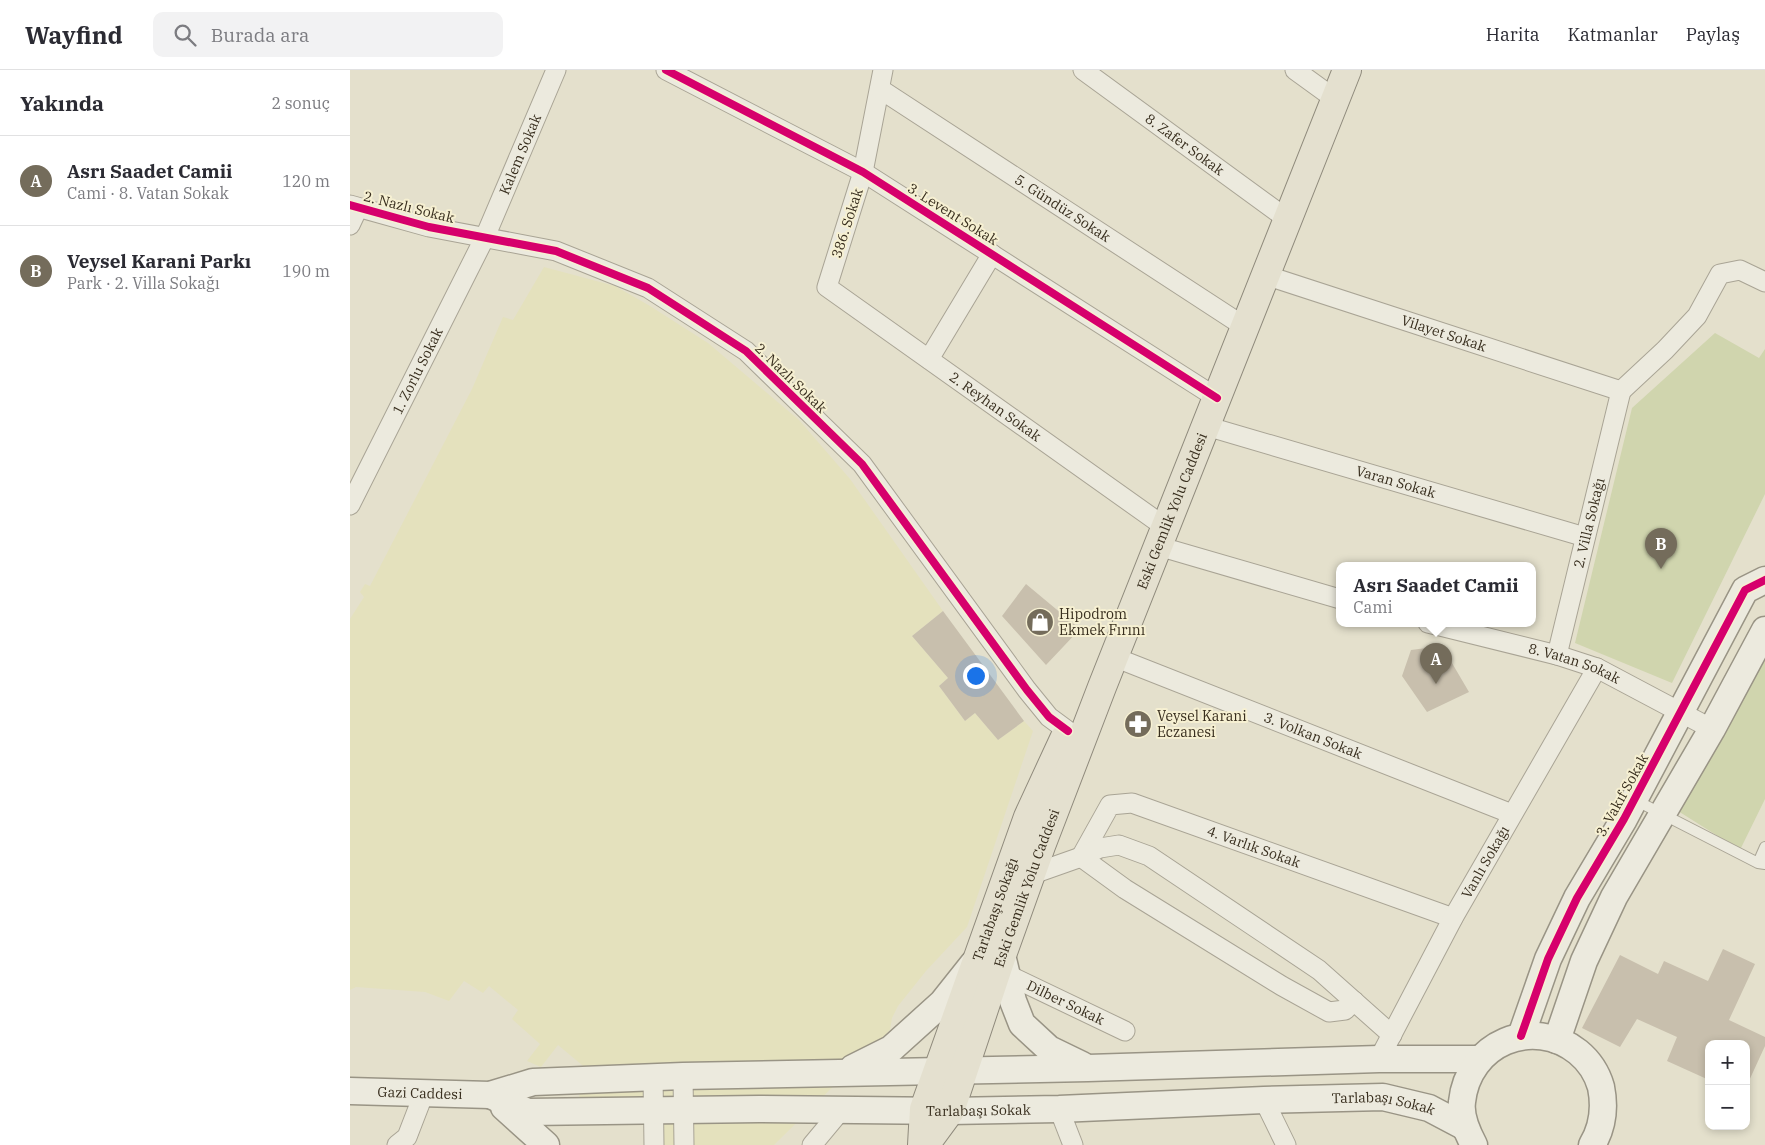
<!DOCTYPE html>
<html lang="tr">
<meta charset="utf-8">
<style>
body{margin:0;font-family:"IBM Plex Serif",serif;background:#f2f2f3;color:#2b2b33}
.controls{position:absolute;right:15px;bottom:15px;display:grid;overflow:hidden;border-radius:10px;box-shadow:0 2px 8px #0003}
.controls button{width:45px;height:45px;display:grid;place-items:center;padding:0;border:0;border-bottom:1px solid #e1e1e2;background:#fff;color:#2b2b33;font:25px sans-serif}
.you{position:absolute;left:625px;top:605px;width:18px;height:18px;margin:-12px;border:4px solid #fff;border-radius:50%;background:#1a73e8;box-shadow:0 0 0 8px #1a73e833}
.badge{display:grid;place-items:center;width:32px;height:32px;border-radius:50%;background:#746c5b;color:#fff;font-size:16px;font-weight:700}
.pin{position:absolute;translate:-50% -41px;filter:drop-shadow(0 1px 2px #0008)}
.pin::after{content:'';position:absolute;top:26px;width:18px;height:15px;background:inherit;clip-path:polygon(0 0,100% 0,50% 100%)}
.popup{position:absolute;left:986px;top:492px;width:200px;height:65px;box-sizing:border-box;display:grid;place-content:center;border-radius:10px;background:#fff;filter:drop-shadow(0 1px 4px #0005);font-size:16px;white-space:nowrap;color:#7c7c81}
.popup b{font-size:19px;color:#2b2b33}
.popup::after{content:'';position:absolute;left:50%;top:100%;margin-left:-10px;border:10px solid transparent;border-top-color:#fff}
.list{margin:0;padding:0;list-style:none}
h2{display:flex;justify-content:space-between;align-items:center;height:65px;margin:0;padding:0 20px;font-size:21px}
h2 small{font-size:16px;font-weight:400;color:#7c7c81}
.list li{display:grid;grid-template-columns:32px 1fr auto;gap:15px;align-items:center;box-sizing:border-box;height:90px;padding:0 20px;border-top:1px solid #e1e1e2}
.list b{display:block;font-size:19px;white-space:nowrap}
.list p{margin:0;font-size:16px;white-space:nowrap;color:#7c7c81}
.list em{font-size:16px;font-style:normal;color:#7c7c81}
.icon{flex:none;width:28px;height:28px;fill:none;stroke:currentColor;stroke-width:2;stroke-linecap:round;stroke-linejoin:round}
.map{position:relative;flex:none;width:1415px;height:1075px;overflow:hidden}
header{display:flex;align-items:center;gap:30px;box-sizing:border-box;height:70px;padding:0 25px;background:#fff;border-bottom:1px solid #e1e1e2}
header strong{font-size:24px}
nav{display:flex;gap:28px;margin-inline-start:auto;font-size:18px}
.search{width:350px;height:45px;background:#f2f2f3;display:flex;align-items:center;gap:12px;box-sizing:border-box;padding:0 18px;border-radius:10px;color:#7c7c81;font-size:19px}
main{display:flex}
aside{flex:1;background:#fff}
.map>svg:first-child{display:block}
.farmland{fill:#e4e1bd}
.green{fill:#d0d5ae}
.building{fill:#c8bfad}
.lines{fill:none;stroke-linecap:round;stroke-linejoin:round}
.lane-casing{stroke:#a9a495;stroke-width:12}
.street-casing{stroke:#a9a495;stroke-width:21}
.secondary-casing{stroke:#999485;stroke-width:29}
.primary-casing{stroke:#8f8a7c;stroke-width:30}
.lane{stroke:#eceade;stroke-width:10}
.street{stroke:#eceade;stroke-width:19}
.secondary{stroke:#eceade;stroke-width:26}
.primary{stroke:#e4e0cf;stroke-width:28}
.cycleway-casing{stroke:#f6f0d2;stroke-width:11}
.cycleway{stroke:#d6006c;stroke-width:8}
.labels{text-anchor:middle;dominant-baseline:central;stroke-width:4;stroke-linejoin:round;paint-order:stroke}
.street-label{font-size:14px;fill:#382e1e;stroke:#f6f0d2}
.poi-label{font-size:14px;fill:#382e1e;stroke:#f6f0d2;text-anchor:start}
</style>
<header>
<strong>Wayfind</strong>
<div class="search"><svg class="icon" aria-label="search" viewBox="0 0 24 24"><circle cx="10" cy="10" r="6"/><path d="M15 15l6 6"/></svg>Burada ara</div>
<nav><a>Harita</a><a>Katmanlar</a><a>Paylaş</a></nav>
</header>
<main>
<aside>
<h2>Yakında<small>2 sonuç</small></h2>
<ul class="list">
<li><span class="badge">A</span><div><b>Asrı Saadet Camii</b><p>Cami · 8. Vatan Sokak</p></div><em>120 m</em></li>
<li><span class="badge">B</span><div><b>Veysel Karani Parkı</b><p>Park · 2. Villa Sokağı</p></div><em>190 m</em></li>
</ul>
</aside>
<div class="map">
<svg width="1415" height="1075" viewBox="0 0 1415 1075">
<rect width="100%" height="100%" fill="#e4e0cc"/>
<!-- farmland -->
<path class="farmland" d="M194,197L265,216L300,236L358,273L449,350L500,409L593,541L562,566L598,608L589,616L615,651L625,643L648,670L674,651L683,661L617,857L576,901L548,936L542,948L540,960L424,1075H314L288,1036L260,1055L229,1026L244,1005L208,975L191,997L177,991L190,974L162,949L168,940L139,916L133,923L114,911L99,931L75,922L6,917L0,920V549L14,527L10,522L15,514L20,516L122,319L153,247L163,250Z"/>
<!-- green -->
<path class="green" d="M1365,263L1409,288L1415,279V424L1322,613L1225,573L1282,338Z
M1415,586V729L1390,780L1328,741Z"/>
<!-- building -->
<path class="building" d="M676,514L730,559L696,595L652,546Z
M593,541L674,651L648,670L625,643L615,651L589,616L598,608L562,566Z
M1092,576L1119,622L1077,642L1052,606L1061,580Z
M1373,879L1405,894L1379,950L1415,967V976L1398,1013L1396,1012V974H1359V1010L1317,991L1327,967L1287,949L1270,977L1232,958L1270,885L1308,904L1314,891L1358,911Z"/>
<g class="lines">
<!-- lane casing -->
<g class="lane-casing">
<path id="lane" d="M1285,730L1408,793L1415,794
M1408,793L1415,777"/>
</g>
<!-- street casing -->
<g class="street-casing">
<g id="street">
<path d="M316,0L513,102L867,328"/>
<path id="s1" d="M533,0L513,102L477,217L815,457"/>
<path id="s2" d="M733,0L937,149"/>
<path d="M945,0L985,29"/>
<path id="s3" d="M530,19L895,257"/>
<path d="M0,135L79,157L206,181L298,218L396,281L512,394L677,620L699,647L718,661"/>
<path d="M0,155L8,138"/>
<path id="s4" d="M915,205L1271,321"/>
<path d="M579,289L642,184"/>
<path d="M1271,321L1315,280L1347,246L1370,204L1390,200L1415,212"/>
<path id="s5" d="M856,356L1235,467"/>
<path id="s6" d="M0,435L135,167L206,0"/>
<path d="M808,476L990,529"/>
<path id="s7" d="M1078,553L1207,585L1247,598L1362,659"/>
<path id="s8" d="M1207,585L1271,321"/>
<path id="s9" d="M764,587L1162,744"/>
<path id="s10" d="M731,787L760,735L782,733L1103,848"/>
<path d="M731,787L775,819L932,916L979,942L995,940L1004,931"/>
<path d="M680,805L731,787L750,778L769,775L799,786L969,900L1042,965"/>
<path id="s11" d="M656,904L775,961"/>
<path id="s12" d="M1029,989L1103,848L1247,598"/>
<path d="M333,1006L334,1075"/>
<path d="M303,1007L304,1075"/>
<path d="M914,1030L936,1075"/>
<path d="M709,1039L723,1075"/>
<path d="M47,1075L57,1067L74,1023"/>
<path d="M462,1075L492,1039"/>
</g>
</g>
<!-- secondary casing -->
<g class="secondary-casing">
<g id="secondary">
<path d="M652,885L663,931L672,954L699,979L732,995"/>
<path d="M1171,966L1198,889L1227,828L1274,749L1395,520L1415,510"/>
<path d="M1207,970L1234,891L1264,827L1362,659L1415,560"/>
<path d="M503,998L541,979L592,933L623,894"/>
<path id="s13" d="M0,1021L140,1025L183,1012L333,1006L738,998L1029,989H1129"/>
<path id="s14" d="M140,1025L178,1042L409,1039L600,1041L709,1039L914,1030L1033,1027L1079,1038L1115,1057"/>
<path d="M154,1037L196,1075"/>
<path d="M1124,1075C1117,1062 1110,1047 1112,1032C1118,973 1183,946 1228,982C1239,991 1247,1003 1251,1017C1255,1037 1253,1057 1242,1075"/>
</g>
</g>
<!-- primary casing -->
<g class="primary-casing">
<g id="primary">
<path id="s15" d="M572,1075L574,1039L678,747L714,669"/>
<path id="s16" d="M575,1075L600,1041L652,885L691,776L752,617L997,0"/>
</g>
</g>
<!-- lane -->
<use href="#lane" class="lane"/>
<!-- street -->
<use href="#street" class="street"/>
<!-- secondary -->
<use href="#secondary" class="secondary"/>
<!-- primary -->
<use href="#primary" class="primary"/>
<!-- cycleway casing -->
<g class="cycleway-casing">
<path id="cycleway" d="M316,0L513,102L867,328
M0,135L79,157L206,181L298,218L396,281L512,394L677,620L699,647L718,661
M1171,966L1198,889L1227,828L1274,749L1395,520L1415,510"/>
</g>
<!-- cycleway -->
<use href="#cycleway" class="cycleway"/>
</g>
<!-- icons -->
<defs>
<g id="shop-disc" transform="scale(1.4375)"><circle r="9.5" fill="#746c5b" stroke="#f6f0d2"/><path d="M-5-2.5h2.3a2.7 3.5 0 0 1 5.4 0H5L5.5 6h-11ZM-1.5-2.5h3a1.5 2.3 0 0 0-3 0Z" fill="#fff"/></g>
<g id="pharmacy-disc" transform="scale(1.4375)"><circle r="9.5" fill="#746c5b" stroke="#f6f0d2"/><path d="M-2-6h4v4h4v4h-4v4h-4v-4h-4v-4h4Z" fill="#fff"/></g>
</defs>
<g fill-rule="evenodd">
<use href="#shop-disc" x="690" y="552"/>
<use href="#pharmacy-disc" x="788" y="654"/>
</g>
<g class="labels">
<!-- street labels -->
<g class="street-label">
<text stroke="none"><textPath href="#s2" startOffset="126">8. Zafer Sokak</textPath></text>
<text stroke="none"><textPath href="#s6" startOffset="390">Kalem Sokak</textPath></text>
<text transform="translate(59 137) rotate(14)">2. Nazlı Sokak</text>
<text stroke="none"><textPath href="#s3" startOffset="218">5. Gündüz Sokak</textPath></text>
<text transform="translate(603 144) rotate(32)">3. Levent Sokak</text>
<text transform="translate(497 153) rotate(-72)">386. Sokak</text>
<text stroke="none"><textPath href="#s4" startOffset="188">Vilayet Sokak</textPath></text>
<text stroke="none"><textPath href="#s6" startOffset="150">1. Zorlu Sokak</textPath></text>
<text transform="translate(441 308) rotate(44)">2. Nazlı Sokak</text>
<text stroke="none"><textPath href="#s1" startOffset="431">2. Reyhan Sokak</textPath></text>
<text stroke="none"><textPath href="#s5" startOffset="198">Varan Sokak</textPath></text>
<text stroke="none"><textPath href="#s16" startOffset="682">Eski Gemlik Yolu Caddesi</textPath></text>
<text stroke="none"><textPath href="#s8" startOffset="136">2. Villa Sokağı</textPath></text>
<text stroke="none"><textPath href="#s7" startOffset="152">8. Vatan Sokak</textPath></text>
<text stroke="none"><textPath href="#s9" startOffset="214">3. Volkan Sokak</textPath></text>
<text transform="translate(1272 725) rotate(-61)">3. Vakıf Sokak</text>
<text stroke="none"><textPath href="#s10" startOffset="211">4. Varlık Sokak</textPath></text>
<text stroke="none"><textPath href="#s12" startOffset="224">Vanlı Sokağı</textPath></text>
<text stroke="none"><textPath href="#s16" startOffset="278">Eski Gemlik Yolu Caddesi</textPath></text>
<text stroke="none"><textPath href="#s15" startOffset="248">Tarlabaşı Sokağı</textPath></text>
<text stroke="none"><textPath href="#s11" startOffset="66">Dilber Sokak</textPath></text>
<text stroke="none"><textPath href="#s13" startOffset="70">Gazi Caddesi</textPath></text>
<text stroke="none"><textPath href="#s14" startOffset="898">Tarlabaşı Sokak</textPath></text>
<text stroke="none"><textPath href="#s14" startOffset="492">Tarlabaşı Sokak</textPath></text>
</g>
<!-- poi labels -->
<g class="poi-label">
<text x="709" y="544">Hipodrom<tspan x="709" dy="16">Ekmek Fırını</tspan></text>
<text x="807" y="646">Veysel Karani<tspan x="807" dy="16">Eczanesi</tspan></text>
</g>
</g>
</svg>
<div class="controls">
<button>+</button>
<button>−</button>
</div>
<div class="you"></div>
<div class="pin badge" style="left:1086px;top:614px">A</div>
<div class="popup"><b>Asrı Saadet Camii</b>Cami</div>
<div class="pin badge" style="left:1311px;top:499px">B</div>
</div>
</main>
